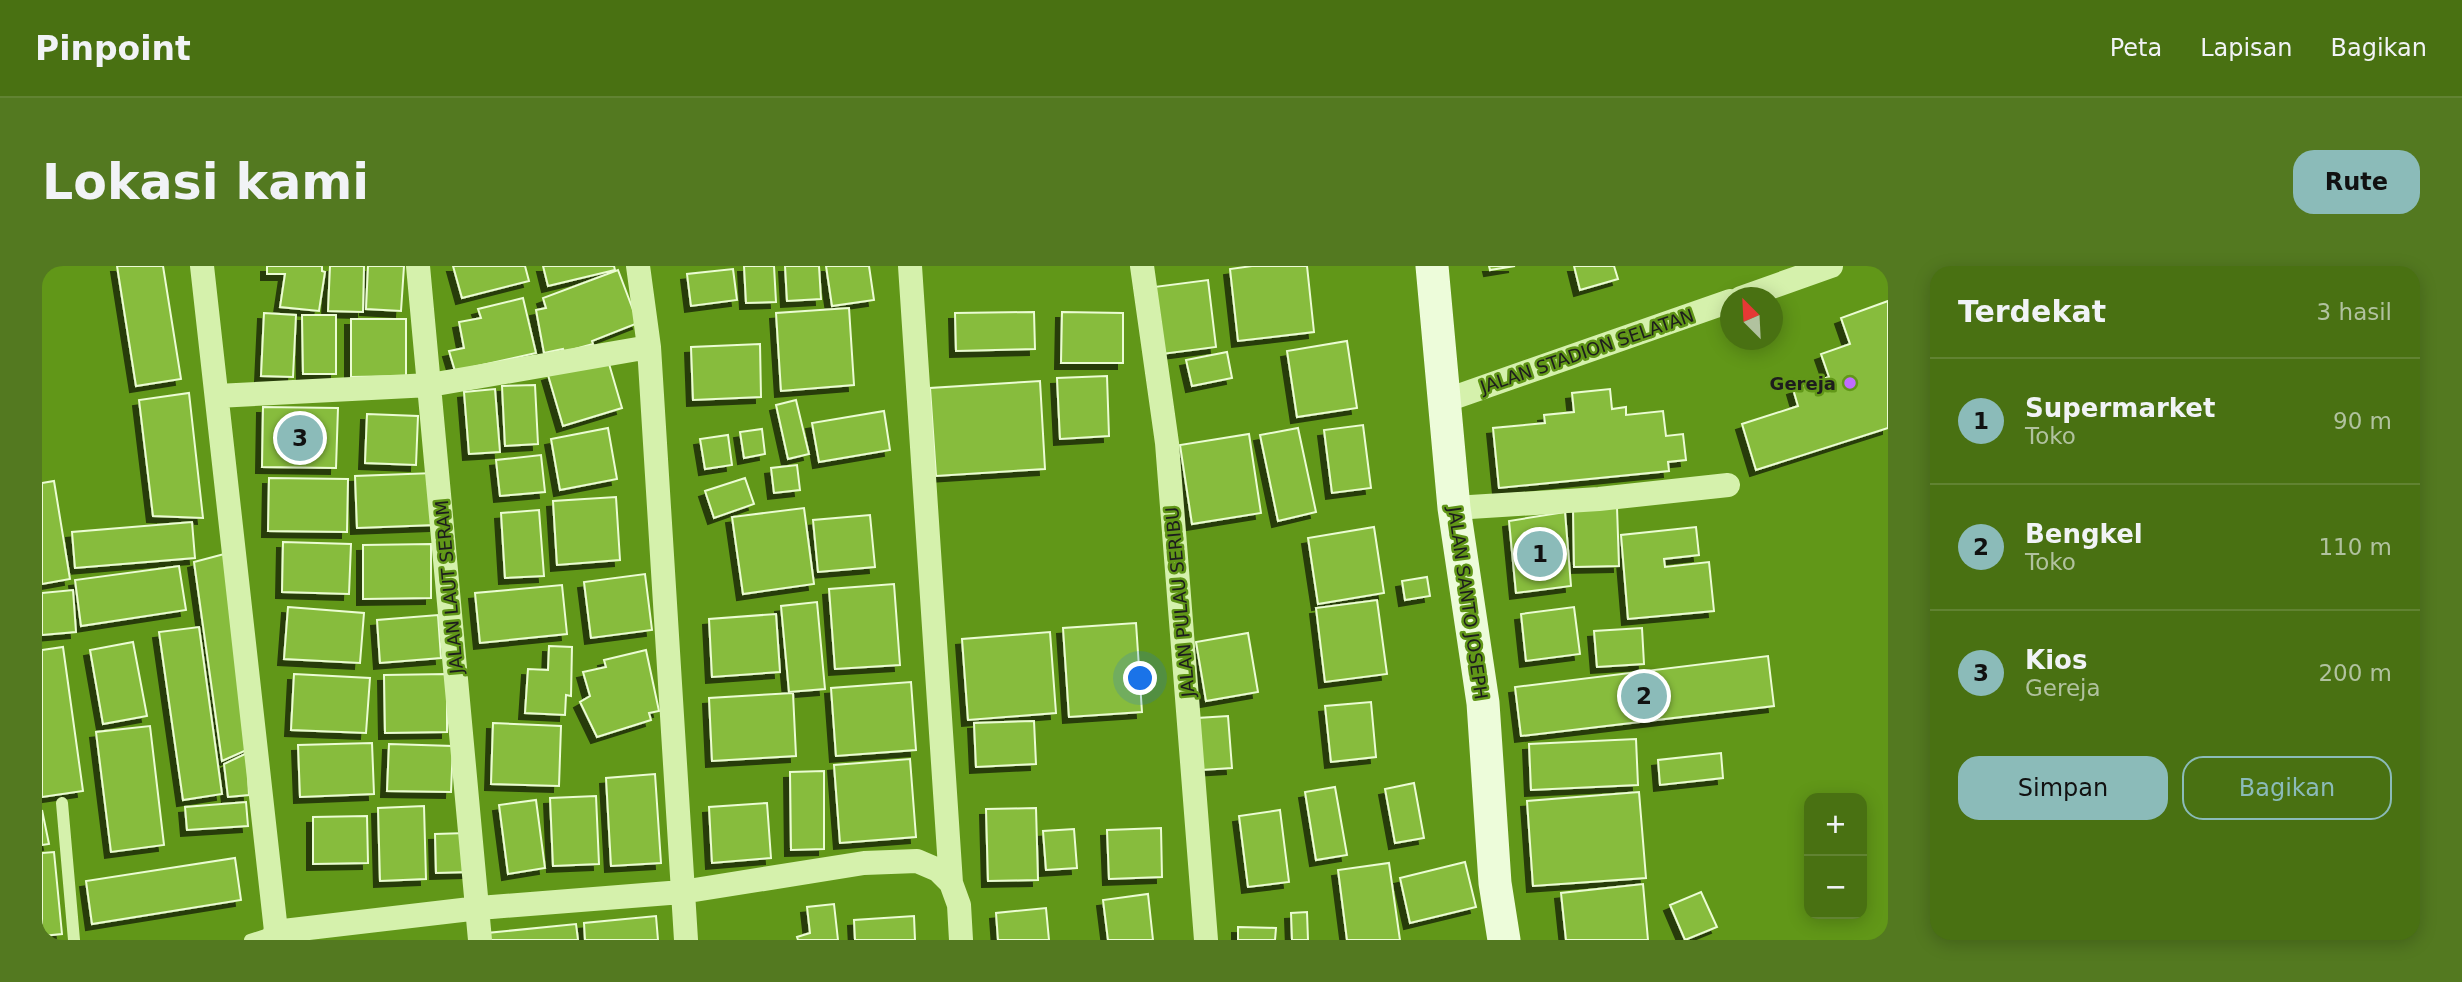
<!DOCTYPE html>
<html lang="id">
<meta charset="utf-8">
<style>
body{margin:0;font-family:"DejaVu Sans",sans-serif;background:#537920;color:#f1f3f6}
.controls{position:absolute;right:21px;bottom:21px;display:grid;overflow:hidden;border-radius:14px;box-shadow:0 4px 18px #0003}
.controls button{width:63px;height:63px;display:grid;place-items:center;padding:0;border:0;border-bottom:2px solid #618332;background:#497112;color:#f1f3f6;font:35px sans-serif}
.compass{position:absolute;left:1678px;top:21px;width:63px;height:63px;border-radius:50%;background:#497112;box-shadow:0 4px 18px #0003;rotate:336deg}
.you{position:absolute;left:1099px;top:413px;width:24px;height:24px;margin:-18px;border:5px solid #fff;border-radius:50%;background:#1a73e8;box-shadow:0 0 0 10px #1a73e833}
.badge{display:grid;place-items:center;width:46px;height:46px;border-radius:50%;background:#8bbbb9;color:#111;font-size:23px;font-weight:700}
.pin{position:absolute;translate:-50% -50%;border:4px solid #fff;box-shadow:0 2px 7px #0006}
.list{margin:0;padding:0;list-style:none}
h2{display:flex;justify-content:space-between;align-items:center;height:91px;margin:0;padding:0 28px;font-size:30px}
h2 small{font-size:23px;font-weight:400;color:#b1c29f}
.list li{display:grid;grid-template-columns:46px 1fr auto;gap:21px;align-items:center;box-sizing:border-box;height:126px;padding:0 28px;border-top:2px solid #618332}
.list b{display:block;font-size:26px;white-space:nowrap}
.list p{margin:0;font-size:23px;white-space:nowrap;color:#b1c29f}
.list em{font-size:23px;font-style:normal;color:#b1c29f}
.actions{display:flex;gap:14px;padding:21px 28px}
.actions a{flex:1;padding:16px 0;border:2px solid #8bbbb9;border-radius:21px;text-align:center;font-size:24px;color:#8bbbb9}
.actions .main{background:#8bbbb9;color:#111}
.map{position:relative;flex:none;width:1846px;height:674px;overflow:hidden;border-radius:21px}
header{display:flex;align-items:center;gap:42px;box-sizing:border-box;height:98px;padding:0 35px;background:#497112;border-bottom:2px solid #618332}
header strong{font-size:33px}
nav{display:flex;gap:38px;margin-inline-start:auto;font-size:24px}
.intro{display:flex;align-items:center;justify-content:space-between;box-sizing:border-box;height:168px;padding:0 42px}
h1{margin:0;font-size:49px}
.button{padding:18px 32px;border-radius:21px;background:#8bbbb9;color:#111;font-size:24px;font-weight:700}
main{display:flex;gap:42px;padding:0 42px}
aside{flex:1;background:#497112;border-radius:21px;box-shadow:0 4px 18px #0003}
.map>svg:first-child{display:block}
.building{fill:#87bc3d;stroke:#ebfcd3;stroke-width:2;filter:url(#shadow)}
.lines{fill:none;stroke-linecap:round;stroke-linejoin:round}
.lane{stroke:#d5f1ac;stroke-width:12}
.street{stroke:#d5f1ac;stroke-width:24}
.secondary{stroke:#edfcda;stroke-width:33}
.poi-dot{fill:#c06cff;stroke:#619718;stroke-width:2.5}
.labels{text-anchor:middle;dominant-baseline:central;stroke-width:5;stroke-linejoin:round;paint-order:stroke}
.street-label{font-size:18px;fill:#1d1d1d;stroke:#619718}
.poi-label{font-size:18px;font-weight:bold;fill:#1d1d1d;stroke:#619718;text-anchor:end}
</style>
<header>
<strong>Pinpoint</strong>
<nav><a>Peta</a><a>Lapisan</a><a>Bagikan</a></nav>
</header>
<div class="intro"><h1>Lokasi kami</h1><a class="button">Rute</a></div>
<main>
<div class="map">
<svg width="1846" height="674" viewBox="0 0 1846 674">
<defs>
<filter id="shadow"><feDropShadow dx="-6" dy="6" stdDeviation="0" flood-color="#0009"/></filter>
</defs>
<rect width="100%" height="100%" fill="#619718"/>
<!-- building -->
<path class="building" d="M75,0H121L139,113L94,120Z
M225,0H280V5L283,6L277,45L238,41L243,8H225Z
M288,0H322L321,46L286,45Z
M326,0H362L359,45L324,43Z
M411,0H483L487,15L420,32Z
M501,0H572L573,4L506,20Z
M702,0H732L734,36L704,37Z
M743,0H777L779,33L745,35Z
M784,0H827L832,34L790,40Z
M1210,0H1265L1272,66L1196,75L1188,3Z
M1447,0H1473L1448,4Z
M1532,0H1572L1576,13L1538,24Z
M691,3L695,34L649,40L645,8Z
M576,4L596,57L550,75L551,78L522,86L521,83L502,87L494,44L504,42L501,32Z
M1166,14L1174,81L1120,88L1112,21Z
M481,32L494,87L413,105L407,85L422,82L417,56L439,52L436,43Z
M1846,35V162L1714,204L1700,158L1756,140L1751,123L1787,111L1779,88L1808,78L1799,52Z
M807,42L812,119L739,125L734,47Z
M992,46L993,83L914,85L913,47Z
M1020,46L1081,47V97H1019Z
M222,47L254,49L251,111L219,110Z
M260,49H294V108H261Z
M309,53H364V110L309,111Z
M1305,75L1315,142L1255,151L1245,85Z
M718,78L719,131L651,134L649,81Z
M1185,86L1190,112L1150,120L1144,94Z
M565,91L580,142L521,160L506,109Z
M1065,110L1067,170L1018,173L1015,112Z
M998,115L1003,203L894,210L888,122Z
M493,119L496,178L463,180L460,120Z
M453,123L458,186L427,188L422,126Z
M1568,123L1570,143L1584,141V149L1621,145L1624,170L1641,168L1644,194L1626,196L1627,205L1457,222L1451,162L1503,157L1502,149L1532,146L1530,127Z
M147,127L161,252L111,250L97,134Z
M754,134L767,188L746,193L734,139Z
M221,141L296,142L294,202L220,201Z
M842,145L848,184L777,196L770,157Z
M325,148L376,150L374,199L323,197Z
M1321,159L1329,222L1290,227L1282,164Z
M566,162L575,213L518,224L509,173Z
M1256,162L1274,246L1236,255L1218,169Z
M720,163L723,188L702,192L698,166Z
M1207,168L1219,247L1150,258L1138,179Z
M686,169L690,199L663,203L658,173Z
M499,189L503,226L458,230L454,194Z
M755,199L758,224L732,227L729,202Z
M392,207L393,259L315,262L313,210Z
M227,212L306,213L305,266L226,265Z
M703,212L712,238L672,252L663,225Z
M12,215L28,313L0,318V217Z
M574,231L578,294L515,299L511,235Z
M1575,241L1577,300L1532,301L1531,242Z
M762,242L772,318L701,328L690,251Z
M497,244L502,310L463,312L459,247Z
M1523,246L1529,320L1474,327L1467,255Z
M828,249L833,301L776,306L771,254Z
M150,256L153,292L33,302L30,266Z
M1332,261L1342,327L1276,338L1266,272Z
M1654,261L1657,289L1622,293L1623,301L1667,296L1672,345L1586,353L1579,269Z
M241,276L309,278L307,328L240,326Z
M389,278V332L321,333V279Z
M186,287L207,483L180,495L152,296Z
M137,300L144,344L39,360L33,314Z
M603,308L610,364L549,372L542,316Z
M1385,311L1388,330L1363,334L1360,315Z
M852,318L858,399L793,403L787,323Z
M520,319L525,368L438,377L433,327Z
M31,324L34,366L0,369V327Z
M1335,334L1345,408L1283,416L1274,342Z
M775,336L783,423L747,426L739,340Z
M246,341L322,347L318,397L242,393Z
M1532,341L1538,388L1484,395L1479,348Z
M734,348L738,406L670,411L667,353Z
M396,349L399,392L338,397L335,354Z
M1094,357L1100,446L1027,451L1021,362Z
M157,361L180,528L141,534L117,366Z
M1600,362L1602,398L1555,401L1552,365Z
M1008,366L1014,447L926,454L920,373Z
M1206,367L1216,426L1164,435L1154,376Z
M91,376L105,450L61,458L48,384Z
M507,380L530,381L529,430L524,429L523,449L483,447L486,403L506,404Z
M21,381L41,525L0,531V384Z
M604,384L617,445L607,447L609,454L555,471L538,436L548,430L541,406L564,401L562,394Z
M1726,390L1732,440L1479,470L1473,421Z
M252,408L328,412L324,467L249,464Z
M405,408V466L343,467L342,409Z
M869,416L874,484L794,490L789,422Z
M751,427L754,490L670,495L667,432Z
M1329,436L1334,491L1289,496L1283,440Z
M1186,450L1190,502L1159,504L1155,452Z
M992,455L994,498L934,501L932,457Z
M451,457L519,460L517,520L449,518Z
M108,460L122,579L69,586L54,466Z
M1594,473L1596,519L1489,524L1487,478Z
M330,477L332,528L258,531L256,479Z
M347,478L411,480L409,526L345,525Z
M205,487L207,529L186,531L182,498Z
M1679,487L1681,512L1618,519L1616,494Z
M868,493L874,571L798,577L792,499Z
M782,505V583L749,584L748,506Z
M613,508L619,597L569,600L564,512Z
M1372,517L1382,572L1353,577L1343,523Z
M1293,521L1305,589L1274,594L1263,526Z
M1597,526L1604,612L1491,620L1485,535Z
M554,530L557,598L511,600L508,532Z
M494,534L503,602L466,608L457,539Z
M204,536L206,560L145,564L143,541Z
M725,537L729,592L670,597L667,541Z
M382,540L384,613L338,615L336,542Z
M994,542L996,614L946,615L944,543Z
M0,544L7,578L0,579Z
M1238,544L1247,616L1206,621L1197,550Z
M325,550L326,597L271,598V551Z
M1119,562L1120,611L1067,613L1065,564Z
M1032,563L1035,602L1004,604L1001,565Z
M425,567L427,606L394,607L393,568Z
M12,586L20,668L0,670V587Z
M193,592L199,634L50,658L44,615Z
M1423,596L1434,641L1368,657L1358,612Z
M1347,597L1358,674H1305L1296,604Z
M1601,618L1606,674H1524L1519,627Z
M1659,626L1675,661L1643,674L1628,639Z
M1106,628L1111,674H1066L1061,634Z
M792,638L796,674H756L755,671L768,667L765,641Z
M1004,642L1007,674H956L954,647Z
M1265,646L1266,674H1250L1249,647Z
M614,650L616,674H543L542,657Z
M872,650L873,674H813L812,654Z
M534,658L536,674H446L445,667Z
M1196,661L1234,662L1233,674H1196Z"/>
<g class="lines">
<!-- lane -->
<path class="lane" d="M20,537L32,674
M208,674L233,666"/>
<!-- street -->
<path class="street" d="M160,0L235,674
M376,0L438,674
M596,0L607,81L644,674
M868,0L909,617
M1100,0L1125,177L1164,674
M1699,32L1789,0
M175,130L388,119L607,81
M1402,135L1688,35
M1412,242L1557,233L1686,219
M233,666L437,642L640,626L822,597L875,595L896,604L909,617L917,639L919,674"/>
<!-- secondary -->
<path class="secondary" d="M1390,0L1412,242L1441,437L1453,617L1462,674"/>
</g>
<!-- markers -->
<circle class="poi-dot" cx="1808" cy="117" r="7"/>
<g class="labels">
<!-- street labels -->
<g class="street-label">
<text transform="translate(1545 85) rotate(-19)">JALAN STADION SELATAN</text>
<text transform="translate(407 321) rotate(-95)">JALAN LAUT SERAM</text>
<text transform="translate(1138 336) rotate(-95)">JALAN PULAU SERIBU</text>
<text transform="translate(1426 337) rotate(82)">JALAN SANTO JOSEPH</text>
</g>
<!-- poi labels -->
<g class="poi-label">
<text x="1794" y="117">Gereja</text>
</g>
</g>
</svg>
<div class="controls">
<button>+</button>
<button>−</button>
</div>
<svg class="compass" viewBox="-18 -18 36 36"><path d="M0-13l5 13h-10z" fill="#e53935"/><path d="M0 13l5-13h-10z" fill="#b1c29f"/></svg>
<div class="you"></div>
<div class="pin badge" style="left:1498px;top:288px">1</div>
<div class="pin badge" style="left:1602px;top:430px">2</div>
<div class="pin badge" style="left:258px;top:172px">3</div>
</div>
<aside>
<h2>Terdekat<small>3 hasil</small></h2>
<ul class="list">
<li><span class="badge">1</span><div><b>Supermarket</b><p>Toko</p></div><em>90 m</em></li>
<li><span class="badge">2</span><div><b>Bengkel</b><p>Toko</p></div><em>110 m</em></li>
<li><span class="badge">3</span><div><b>Kios</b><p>Gereja</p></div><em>200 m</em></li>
</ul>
<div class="actions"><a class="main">Simpan</a><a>Bagikan</a></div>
</aside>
</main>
